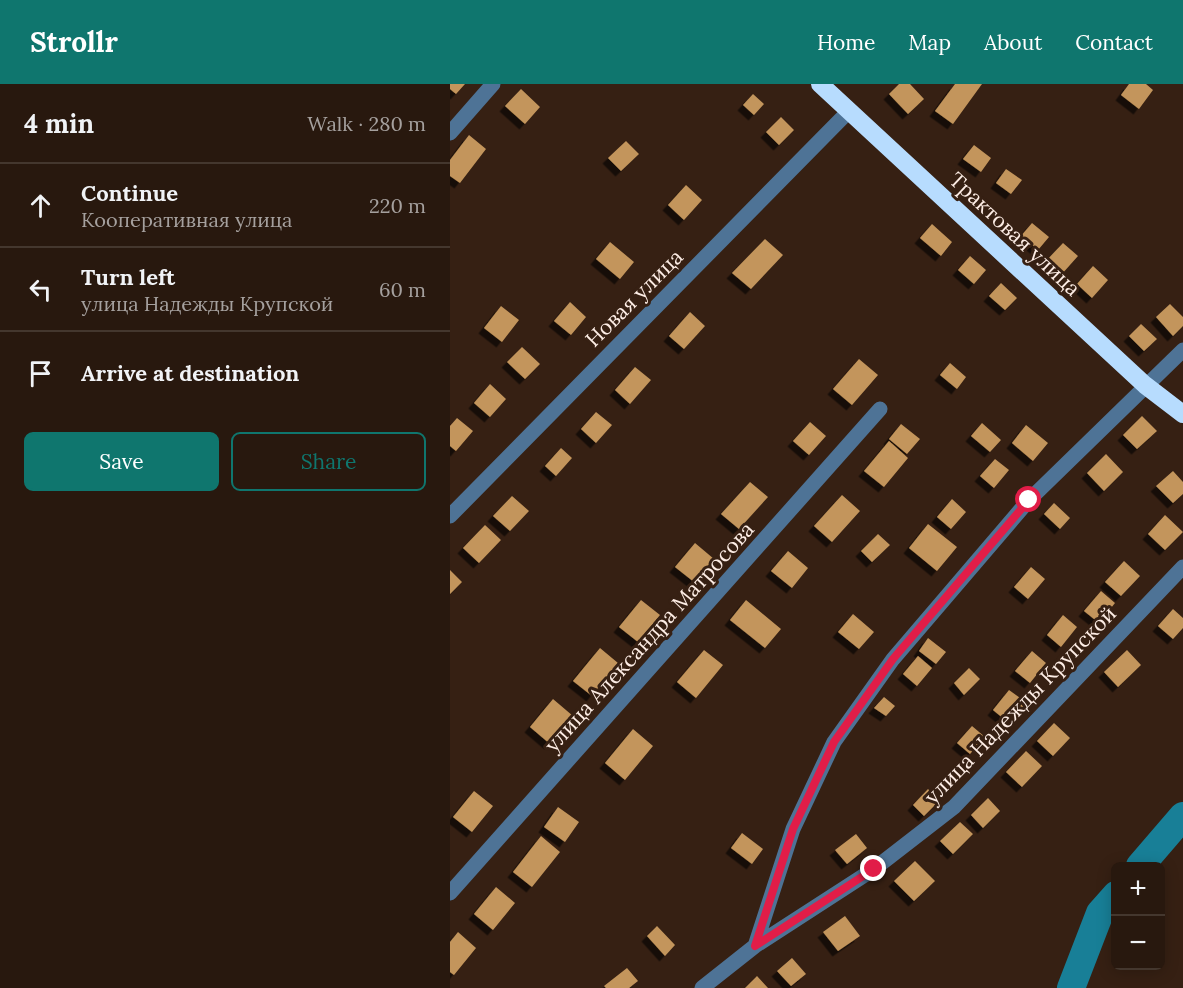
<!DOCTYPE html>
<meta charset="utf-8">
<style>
body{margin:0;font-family:Lora,serif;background:#302117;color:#f1f3f6}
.controls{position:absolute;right:18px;bottom:18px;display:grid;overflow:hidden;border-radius:9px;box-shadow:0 3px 15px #0003}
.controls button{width:54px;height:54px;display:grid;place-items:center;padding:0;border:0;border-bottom:2px solid #44372e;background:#28180e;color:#f1f3f6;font:30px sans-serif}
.stop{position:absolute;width:18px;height:18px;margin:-14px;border:4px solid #e11d48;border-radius:50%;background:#fff}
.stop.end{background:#e11d48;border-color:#fff;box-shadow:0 2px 6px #0008}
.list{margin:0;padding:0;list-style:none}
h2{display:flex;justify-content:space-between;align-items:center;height:78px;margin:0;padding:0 24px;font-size:26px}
h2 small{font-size:20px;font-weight:400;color:#a5a09e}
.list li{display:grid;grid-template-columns:39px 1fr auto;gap:18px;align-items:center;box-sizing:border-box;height:84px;padding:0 24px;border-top:2px solid #44372e}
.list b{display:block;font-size:22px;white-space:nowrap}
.list p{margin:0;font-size:20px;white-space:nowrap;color:#a5a09e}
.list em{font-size:20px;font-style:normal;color:#a5a09e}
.actions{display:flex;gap:12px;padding:18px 24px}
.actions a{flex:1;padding:14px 0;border:2px solid #0f766e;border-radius:9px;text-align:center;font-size:21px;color:#0f766e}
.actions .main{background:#0f766e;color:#fff}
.icon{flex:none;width:33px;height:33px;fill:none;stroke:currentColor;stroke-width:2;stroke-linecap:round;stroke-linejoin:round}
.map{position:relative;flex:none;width:733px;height:904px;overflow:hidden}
header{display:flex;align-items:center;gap:36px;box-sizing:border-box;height:84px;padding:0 30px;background:#0f766e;color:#fff}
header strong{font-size:28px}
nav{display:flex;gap:33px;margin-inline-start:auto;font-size:21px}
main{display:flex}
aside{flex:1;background:#28180e}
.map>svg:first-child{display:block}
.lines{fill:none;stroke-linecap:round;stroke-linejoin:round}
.river{stroke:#187f97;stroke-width:28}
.building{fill:#c3955b;filter:url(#shadow)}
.minor{stroke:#4e7396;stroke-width:15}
.highway{stroke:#b7dcfe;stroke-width:18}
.route{stroke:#e11d48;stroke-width:8}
.labels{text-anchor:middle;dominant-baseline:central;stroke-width:6;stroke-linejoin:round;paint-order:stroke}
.street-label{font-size:21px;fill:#fdede5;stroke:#362013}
</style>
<header>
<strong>Strollr</strong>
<nav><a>Home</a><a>Map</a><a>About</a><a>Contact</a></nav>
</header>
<main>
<aside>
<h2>4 min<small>Walk · 280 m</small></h2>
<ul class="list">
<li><svg class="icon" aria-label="ahead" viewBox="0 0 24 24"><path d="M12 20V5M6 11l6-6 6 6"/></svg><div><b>Continue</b><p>Кооперативная улица</p></div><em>220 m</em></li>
<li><svg class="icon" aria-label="left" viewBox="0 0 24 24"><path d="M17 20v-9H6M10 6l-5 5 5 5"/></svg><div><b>Turn left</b><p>улица Надежды Крупской</p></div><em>60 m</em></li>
<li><svg class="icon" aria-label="arrive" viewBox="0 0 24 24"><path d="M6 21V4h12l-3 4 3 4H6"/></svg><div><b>Arrive at destination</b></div></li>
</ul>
<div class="actions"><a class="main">Save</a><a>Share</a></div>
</aside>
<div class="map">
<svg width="733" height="904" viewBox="0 0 733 904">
<defs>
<filter id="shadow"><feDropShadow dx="-5.5" dy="5.5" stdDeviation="0" flood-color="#0009"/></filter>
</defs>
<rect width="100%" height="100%" fill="#362013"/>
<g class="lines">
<!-- river -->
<path class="river" d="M690,782L733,732
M621,904L650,829L666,811"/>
</g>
<!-- building -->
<path class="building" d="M0,0H15L6,10L0,5Z
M449,0H460L474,15L458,30L439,10Z
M505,0H532L503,40L485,27Z
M679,0H696L703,6L689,25L671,11Z
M71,5L90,23L75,40L55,22Z
M303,10L314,20L304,31L293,21Z
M331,33L344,46L329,61L316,48Z
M19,51L36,65L10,99L0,92V76Z
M176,57L189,70L171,87L158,74Z
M524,61L541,74L531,88L513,75Z
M556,85L572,96L561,110L546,99Z
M236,101L252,116L234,136L218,121Z
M582,139L599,153L588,166L571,152Z
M482,140L502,158L491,172L470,154Z
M315,155L333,171L301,205L282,189Z
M160,158L184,178L170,195L146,175Z
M613,159L628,172L611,191L596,177Z
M520,172L536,186L524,200L508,186Z
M643,182L658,196L642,214L627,200Z
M551,199L567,214L555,226L539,212Z
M120,218L136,233L121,251L104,237Z
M720,220L733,233V242L723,252L706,233Z
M51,222L69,236L52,258L34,244Z
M240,228L255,242L234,265L219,252Z
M691,240L707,255L694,267L679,252Z
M72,263L90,280L75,295L57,278Z
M409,275L428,291L402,321L383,305Z
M500,279L516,293L507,305L490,291Z
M185,283L201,296L180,320L165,306Z
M40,300L56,315L40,333L24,319Z
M146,328L162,341L146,359L131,345Z
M692,332L707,347L687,365L673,351Z
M7,334L23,347L6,367L0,362V342Z
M360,338L376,352L359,371L343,357Z
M532,339L551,356L540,368L521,352Z
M451,340L470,355L457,370L439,355Z
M576,341L598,359L583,377L562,359Z
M439,357L458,374L434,403L414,387Z
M111,364L122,374L106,392L95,382Z
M656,370L673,388L654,407L637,389Z
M545,375L559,386L544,404L530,392Z
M723,387L733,398V410L723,419L706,402Z
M300,398L318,413L289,445L271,430Z
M392,411L410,427L382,458L364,442Z
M62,412L79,427L60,447L43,432Z
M502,415L516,428L501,445L487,433Z
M604,419L620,434L610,445L594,430Z
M715,431L733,448L715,466L698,450Z
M478,440L507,463L487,487L459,464Z
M35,441L51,456L29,479L13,464Z
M428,450L440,461L422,478L411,467Z
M245,459L264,475L244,498L225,483Z
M338,467L358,484L342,504L321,487Z
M674,477L690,492L671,512L655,498Z
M581,483L595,495L578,515L564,503Z
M0,486L12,498L0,510Z
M651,507L665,519L649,539L634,527Z
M191,516L210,531L188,558L169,543Z
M296,516L331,545L315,564L280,536Z
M723,525L733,534V544L723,555L708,542Z
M403,530L424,548L409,565L388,548Z
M613,531L627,543L611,563L597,551Z
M478,554L496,568L486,580L469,567Z
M150,564L168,579L142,612L123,597Z
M254,566L273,581L246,614L227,598Z
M677,566L691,581L668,603L654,588Z
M582,567L596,579L580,599L565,587Z
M468,572L482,584L467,602L453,590Z
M519,584L530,595L514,611L504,599Z
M559,606L577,619L560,640L543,626Z
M434,613L445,622L436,632L424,624Z
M103,615L123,632L100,660L80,643Z
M604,639L620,654L603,672L587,657Z
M522,642L535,653L520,670L507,659Z
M183,645L203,662L175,696L155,679Z
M576,667L592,682L572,703L556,688Z
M478,705L489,717L474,732L463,721Z
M24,707L43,722L22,748L3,733Z
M538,714L550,727L533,744L521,731Z
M108,723L129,738L115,758L94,743Z
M510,738L523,750L503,770L490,757Z
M292,749L313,765L302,780L281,764Z
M406,750L417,764L397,780L385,766Z
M91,752L110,768L82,803L63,788Z
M465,777L485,797L464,817L444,797Z
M46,803L65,819L43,846L24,830Z
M395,832L410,852L388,867L373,848Z
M207,842L225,861L215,872L197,852Z
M8,848L26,864L4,891L0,888V858Z
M342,874L356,890L341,902L327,887Z
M177,884L188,897L179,904H156L154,902Z
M307,892L318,904H295Z"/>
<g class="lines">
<!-- minor -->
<path class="minor" d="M0,49L43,0
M0,432L399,27
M0,809L430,325
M305,862L343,745L384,658L443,575L579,416L733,266
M252,904L305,862L424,785L504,723L733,483"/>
<!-- highway -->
<path class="highway" d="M370,0L695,301L733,330"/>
</g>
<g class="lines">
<!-- route -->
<path class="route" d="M424,785L305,862L343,745L384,658L443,575L579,416"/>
</g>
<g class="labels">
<!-- street labels -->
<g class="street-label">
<text transform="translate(565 150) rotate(43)">Трактовая улица</text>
<text transform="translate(184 214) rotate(-45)">Новая улица</text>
<text transform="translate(199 553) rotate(-48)">улица Александра Матросова</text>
<text transform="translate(570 621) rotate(-46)">улица Надежды Крупской</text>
</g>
</g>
</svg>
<div class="controls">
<button>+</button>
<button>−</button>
</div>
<div class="stop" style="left:579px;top:416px"></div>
<div class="stop end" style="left:424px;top:785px"></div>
</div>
</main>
